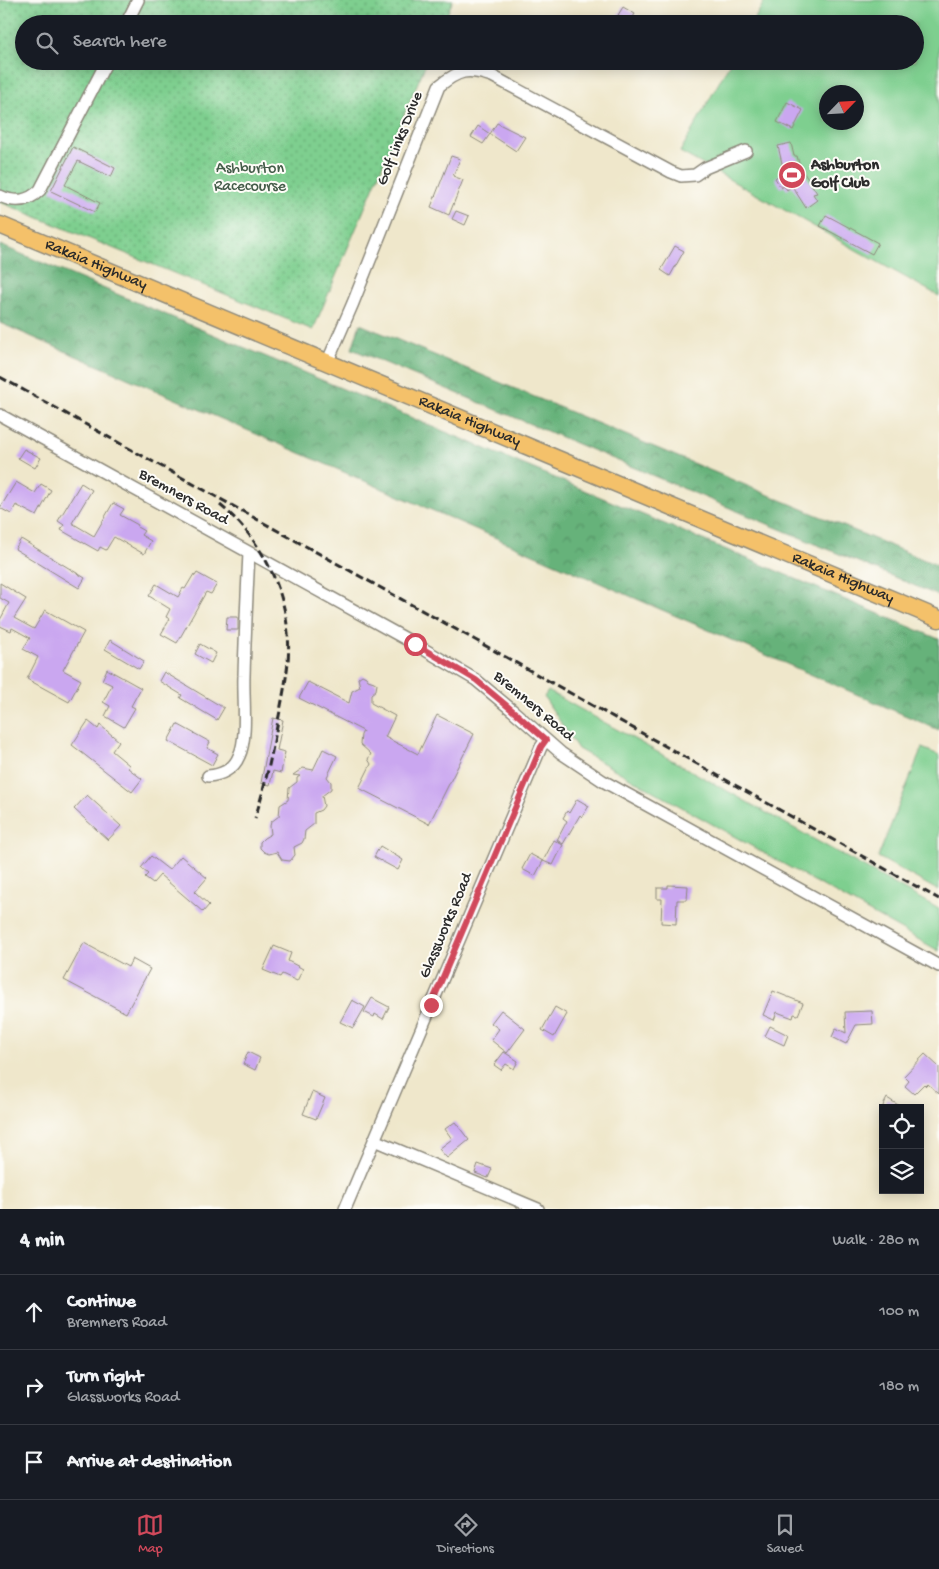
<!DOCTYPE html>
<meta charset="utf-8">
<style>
body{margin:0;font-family:"Gochi Hand",sans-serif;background:#242831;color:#f1f3f6}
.controls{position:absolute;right:15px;bottom:15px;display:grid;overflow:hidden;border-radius:0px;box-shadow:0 2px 12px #0003}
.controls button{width:45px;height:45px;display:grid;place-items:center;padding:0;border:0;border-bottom:1px solid #363941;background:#171b24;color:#f1f3f6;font:25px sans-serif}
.compass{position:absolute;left:819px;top:85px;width:45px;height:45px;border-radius:50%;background:#171b24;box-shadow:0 2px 12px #0003;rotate:65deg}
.stop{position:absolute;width:15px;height:15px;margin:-11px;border:4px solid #d1495b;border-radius:50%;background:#fff}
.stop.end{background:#d1495b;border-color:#fff;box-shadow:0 1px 5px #0008}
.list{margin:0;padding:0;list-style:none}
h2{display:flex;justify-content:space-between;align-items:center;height:65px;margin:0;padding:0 20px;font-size:21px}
h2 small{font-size:16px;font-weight:400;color:#9ea1a6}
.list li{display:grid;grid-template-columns:32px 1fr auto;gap:15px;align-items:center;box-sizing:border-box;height:75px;padding:0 20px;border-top:1px solid #363941}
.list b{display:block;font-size:19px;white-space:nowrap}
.list p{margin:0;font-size:16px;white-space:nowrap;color:#9ea1a6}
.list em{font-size:16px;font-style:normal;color:#9ea1a6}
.icon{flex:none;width:28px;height:28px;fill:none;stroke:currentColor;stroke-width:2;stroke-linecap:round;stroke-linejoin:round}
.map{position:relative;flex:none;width:939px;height:1209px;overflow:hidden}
.search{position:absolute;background:#171b24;box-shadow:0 2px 12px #0003;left:15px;right:15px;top:15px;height:55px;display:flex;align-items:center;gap:12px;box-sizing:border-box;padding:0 18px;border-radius:28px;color:#9ea1a6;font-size:19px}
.sheet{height:290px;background:#171b24}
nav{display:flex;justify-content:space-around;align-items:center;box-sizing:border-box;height:70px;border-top:1px solid #363941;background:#171b24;font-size:14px;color:#9ea1a6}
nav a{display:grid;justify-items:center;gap:2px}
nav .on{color:#d1495b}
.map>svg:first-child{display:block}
.grass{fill:#7ecf8f;stroke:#547d5d;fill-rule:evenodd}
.forest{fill:url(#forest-crowns);stroke:#486e52}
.park{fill:url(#park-dots);stroke:#547d5d}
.building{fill:#caa7f0}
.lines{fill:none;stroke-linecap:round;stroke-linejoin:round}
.minor-casing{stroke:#8d897b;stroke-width:14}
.highway-casing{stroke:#8d897b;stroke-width:19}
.minor{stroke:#fff;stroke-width:11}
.highway{stroke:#f4c16a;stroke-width:16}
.rail{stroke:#2b2b2b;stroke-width:3;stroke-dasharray:8 4;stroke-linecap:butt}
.route{stroke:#d1495b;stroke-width:6}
.labels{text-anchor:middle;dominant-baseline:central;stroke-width:4;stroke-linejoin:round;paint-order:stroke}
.street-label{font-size:16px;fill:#2b2b2b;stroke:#fdfcf7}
.poi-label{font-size:16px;font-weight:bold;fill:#2b2b2b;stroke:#fdfcf7;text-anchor:start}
.park-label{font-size:16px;fill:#445c49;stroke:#fdfcf7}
</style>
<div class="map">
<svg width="939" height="1209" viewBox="0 0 939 1209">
<defs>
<pattern id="forest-crowns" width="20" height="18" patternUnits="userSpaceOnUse" patternTransform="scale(1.25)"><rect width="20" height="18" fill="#66b27a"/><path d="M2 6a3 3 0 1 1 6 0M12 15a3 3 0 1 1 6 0" fill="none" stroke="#549164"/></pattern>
<pattern id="park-dots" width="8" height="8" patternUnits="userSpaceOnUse" patternTransform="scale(1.25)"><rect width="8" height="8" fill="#7ecf8f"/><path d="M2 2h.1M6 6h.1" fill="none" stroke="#67a875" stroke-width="1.8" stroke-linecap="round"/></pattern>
</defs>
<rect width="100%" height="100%" fill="#fdfcf7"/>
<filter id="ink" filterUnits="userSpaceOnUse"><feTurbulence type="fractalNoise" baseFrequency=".02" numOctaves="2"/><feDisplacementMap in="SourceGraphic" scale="10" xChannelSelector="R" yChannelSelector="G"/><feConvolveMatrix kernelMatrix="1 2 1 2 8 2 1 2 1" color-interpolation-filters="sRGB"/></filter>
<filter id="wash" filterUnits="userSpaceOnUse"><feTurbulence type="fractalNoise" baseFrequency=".0096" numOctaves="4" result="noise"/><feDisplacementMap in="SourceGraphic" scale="20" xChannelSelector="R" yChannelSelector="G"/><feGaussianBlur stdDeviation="1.12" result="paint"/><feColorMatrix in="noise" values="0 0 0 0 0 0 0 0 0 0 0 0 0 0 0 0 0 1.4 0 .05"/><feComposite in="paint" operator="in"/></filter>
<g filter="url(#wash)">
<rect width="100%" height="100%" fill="#efe7cb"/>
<!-- grass -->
<path class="grass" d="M765,0H939V296L680,152L731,61H915V24H752ZM826,92H856V122H826Z
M548,691L939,909V951L578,749L544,697Z
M922,748L939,755V891L878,857Z"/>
<!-- forest -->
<path class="forest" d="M0,245L939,639V730L0,323Z
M360,324L939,566V596L352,349Z"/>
<!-- park -->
<path class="park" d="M0,0H453L443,24H24V61H427L313,330L0,202Z"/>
<g id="blocks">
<!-- building -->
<path class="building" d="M623,7L635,14L630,22L618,15Z
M787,102L803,110L793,130L777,122Z
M497,123L525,137L516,151L490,134Z
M478,126L490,134L483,144L471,137Z
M791,143L794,156H797L800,167L817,193L813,194L817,200L806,208L792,186L787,190L784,186L781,188L775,178L784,172L778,146Z
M73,147L115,168L111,177L78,161L65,185L100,203L95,212L51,191Z
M451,156L460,159L453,176L463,180L449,215L431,207Z
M456,211L469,216L465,225L452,219Z
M826,215L878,243L872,254L820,226Z
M675,246L684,251L670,276L661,270Z
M24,449L41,458L35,468L18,458Z
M16,482L35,493L41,484L51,490L37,516L16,505L11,514L0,508Z
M81,483L92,490L72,523L94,536L113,503L124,509L120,515L138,525L137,527L144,531L141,535L151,541L144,554L114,537L106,550L100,547L98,551L61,530L64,525L58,521Z
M21,539L85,578L79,588L15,549Z
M197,573L217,584L211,594L206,592L177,643L161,634L170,619L166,617L170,609L149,596L156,584L178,597L183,588L185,589L194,574L195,576Z
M0,583L26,599L14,618L34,629L45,610L84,632L63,670L81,680L69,702L27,679L38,657L23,649L30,638L12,628L11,631L0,626V620L9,603L0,598Z
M227,617H238V630H226Z
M110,640L144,661L139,669L105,649Z
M200,644L216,653L211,663L195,654Z
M107,669L141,688L131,706L135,708L124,727L105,716L110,706L103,702L112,685L102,680Z
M164,672L224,708L217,720L180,698L182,695L159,681Z
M362,675L366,677L368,680L374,682L377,684L376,690L371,694V703L395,716L385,737L418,754L437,715L474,734L429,824L359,788L371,764L368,759L371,754L360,744L361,735L363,731L299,698L308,682L349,703L352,691L360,687L358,678Z
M273,718L283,720L277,750L285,752L281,773L273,771L270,785L261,783Z
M88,721L98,729L100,725L119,741L112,751L129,765L128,768L142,779L132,792L72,745Z
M177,724L210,742L207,748L218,754L212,765L168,741Z
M323,749L337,756L327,777L331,782V789L322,796L324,806L321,810L314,813V824L305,831L304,839L302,843L294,847L295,855L290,861L282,860L277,852L269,854L264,852L260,848V842L264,838L271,834L270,826L271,822L279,816L280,805L288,800L289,788L297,782V778L300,776L293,775L303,768L313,770Z
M87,795L121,826L108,840L74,809Z
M577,799L589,806L582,817L580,815L563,844L557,840L567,821L563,818L567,811L569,813Z
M554,840L563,845L553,865L543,861Z
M380,846L403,860L398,870L374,857Z
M530,854L543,861L535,876L522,869Z
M151,856L169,870L181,856L207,878L195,892L209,905L203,912L160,875L153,883L145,877L148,874L141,868Z
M668,885L688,886L687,900H677L676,924L661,923L662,899H657V888H668Z
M84,943L128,967L132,959L150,969L126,1013L64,980Z
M274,946L291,953L288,961L303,969L297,981L282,974L280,977L263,970Z
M773,991L803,1003L798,1015L794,1014L793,1018L777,1012L774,1020L763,1015Z
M372,998L389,1007L383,1019L375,1014L374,1017L364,1012Z
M352,1000L365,1007L353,1028L340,1022Z
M555,1007L567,1014L554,1037L542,1030Z
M501,1010L525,1029L507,1053L491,1040L499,1029L491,1023Z
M872,1011L873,1024L856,1025L846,1044L832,1037L836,1028L846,1033L845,1012Z
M770,1026L788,1035L784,1045L765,1036Z
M248,1052L260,1058L255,1070L243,1064Z
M504,1052L518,1061L514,1069L506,1064L501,1070L494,1065Z
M925,1054L939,1067V1094L928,1084L926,1086L924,1084L914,1094L905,1086L909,1081L904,1076Z
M312,1092L325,1098L316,1119L303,1114Z
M887,1098L903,1108H882Z
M455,1122L469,1140L447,1158L439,1149L452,1139L445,1129Z
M478,1164L492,1169L488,1178L475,1173Z"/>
</g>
</g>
<g filter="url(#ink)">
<use href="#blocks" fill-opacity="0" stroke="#8d897b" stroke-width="1"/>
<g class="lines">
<!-- minor casing -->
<g class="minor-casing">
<path id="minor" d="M126,24L138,0
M0,196C15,203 28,202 40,190L107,61
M327,363L353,303L439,86C459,70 467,68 492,76L671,172L681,176L695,175L705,168L746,151
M0,415L415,644L476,680L512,710L561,753L603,781L939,966
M208,776C221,775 234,769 239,756C248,738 243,697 244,676C245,635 247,594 249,553
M374,1140L538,1209
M345,1209L541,747L546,740"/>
</g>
<!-- highway casing -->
<g class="highway-casing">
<g id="highway">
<path id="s1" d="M0,225L939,619"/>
</g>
</g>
<!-- minor -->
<use href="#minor" class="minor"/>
<!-- highway -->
<use href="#highway" class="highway"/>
<!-- rail -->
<path class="rail" d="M0,377L477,641L939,899
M220,505C266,542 293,603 288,662C286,683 281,705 277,726C271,757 265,787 255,818"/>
</g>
</g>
<g class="lines" filter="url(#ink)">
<!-- route -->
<path class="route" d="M415,644L476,680L512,710L546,740L541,747L431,1005"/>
</g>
<!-- icons -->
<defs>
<g id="stadium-disc" transform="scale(1.4375)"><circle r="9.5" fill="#d1495b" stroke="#fdfcf7"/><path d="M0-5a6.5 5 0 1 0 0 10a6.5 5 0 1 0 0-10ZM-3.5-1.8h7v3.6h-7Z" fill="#fff"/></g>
</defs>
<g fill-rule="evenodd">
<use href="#stadium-disc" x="792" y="175"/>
</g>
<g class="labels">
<!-- street labels -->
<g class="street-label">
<text transform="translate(401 139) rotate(-68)">Golf Links Drive</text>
<text stroke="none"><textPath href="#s1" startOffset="104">Rakaia Highway</textPath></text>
<text stroke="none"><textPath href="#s1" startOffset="509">Rakaia Highway</textPath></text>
<text transform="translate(183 498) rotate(29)">Bremners Road</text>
<text stroke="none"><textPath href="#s1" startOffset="914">Rakaia Highway</textPath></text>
<text transform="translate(533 707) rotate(40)">Bremners Road</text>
<text transform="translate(447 926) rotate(-67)">Glassworks Road</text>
</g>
<!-- poi labels -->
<g class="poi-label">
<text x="811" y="166">Ashburton<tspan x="811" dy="18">Golf Club</tspan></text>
</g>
<!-- park labels -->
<g class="park-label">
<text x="250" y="169">Ashburton<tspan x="250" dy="18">Racecourse</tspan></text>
</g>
</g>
</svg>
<div class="controls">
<button><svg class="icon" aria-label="locate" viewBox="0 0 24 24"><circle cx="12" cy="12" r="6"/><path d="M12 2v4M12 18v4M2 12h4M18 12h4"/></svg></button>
<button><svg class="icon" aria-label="layers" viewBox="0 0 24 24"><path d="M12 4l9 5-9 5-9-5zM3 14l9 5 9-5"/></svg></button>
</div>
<svg class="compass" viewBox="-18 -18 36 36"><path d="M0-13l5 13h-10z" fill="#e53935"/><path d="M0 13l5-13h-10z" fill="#9ea1a6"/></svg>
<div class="stop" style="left:415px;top:644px"></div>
<div class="stop end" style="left:431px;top:1005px"></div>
<div class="search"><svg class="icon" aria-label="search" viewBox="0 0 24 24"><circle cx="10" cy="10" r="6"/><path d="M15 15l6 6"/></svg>Search here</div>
</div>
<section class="sheet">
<h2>4 min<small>Walk · 280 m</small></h2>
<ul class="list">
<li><svg class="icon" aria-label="ahead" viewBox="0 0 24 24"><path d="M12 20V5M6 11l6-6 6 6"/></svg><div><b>Continue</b><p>Bremners Road</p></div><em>100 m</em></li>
<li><svg class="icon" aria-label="right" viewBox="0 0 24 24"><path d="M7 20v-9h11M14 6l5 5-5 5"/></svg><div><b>Turn right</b><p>Glassworks Road</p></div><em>180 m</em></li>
<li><svg class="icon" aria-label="arrive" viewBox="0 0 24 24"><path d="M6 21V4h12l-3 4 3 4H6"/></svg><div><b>Arrive at destination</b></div></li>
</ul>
</section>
<nav>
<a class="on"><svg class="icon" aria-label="map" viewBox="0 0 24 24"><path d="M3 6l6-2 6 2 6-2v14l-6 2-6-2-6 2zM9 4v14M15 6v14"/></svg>Map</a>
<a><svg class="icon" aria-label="directions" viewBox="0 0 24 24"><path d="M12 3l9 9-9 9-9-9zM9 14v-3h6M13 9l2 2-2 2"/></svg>Directions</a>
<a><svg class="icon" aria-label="saved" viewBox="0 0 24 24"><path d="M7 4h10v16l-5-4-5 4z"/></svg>Saved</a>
</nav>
